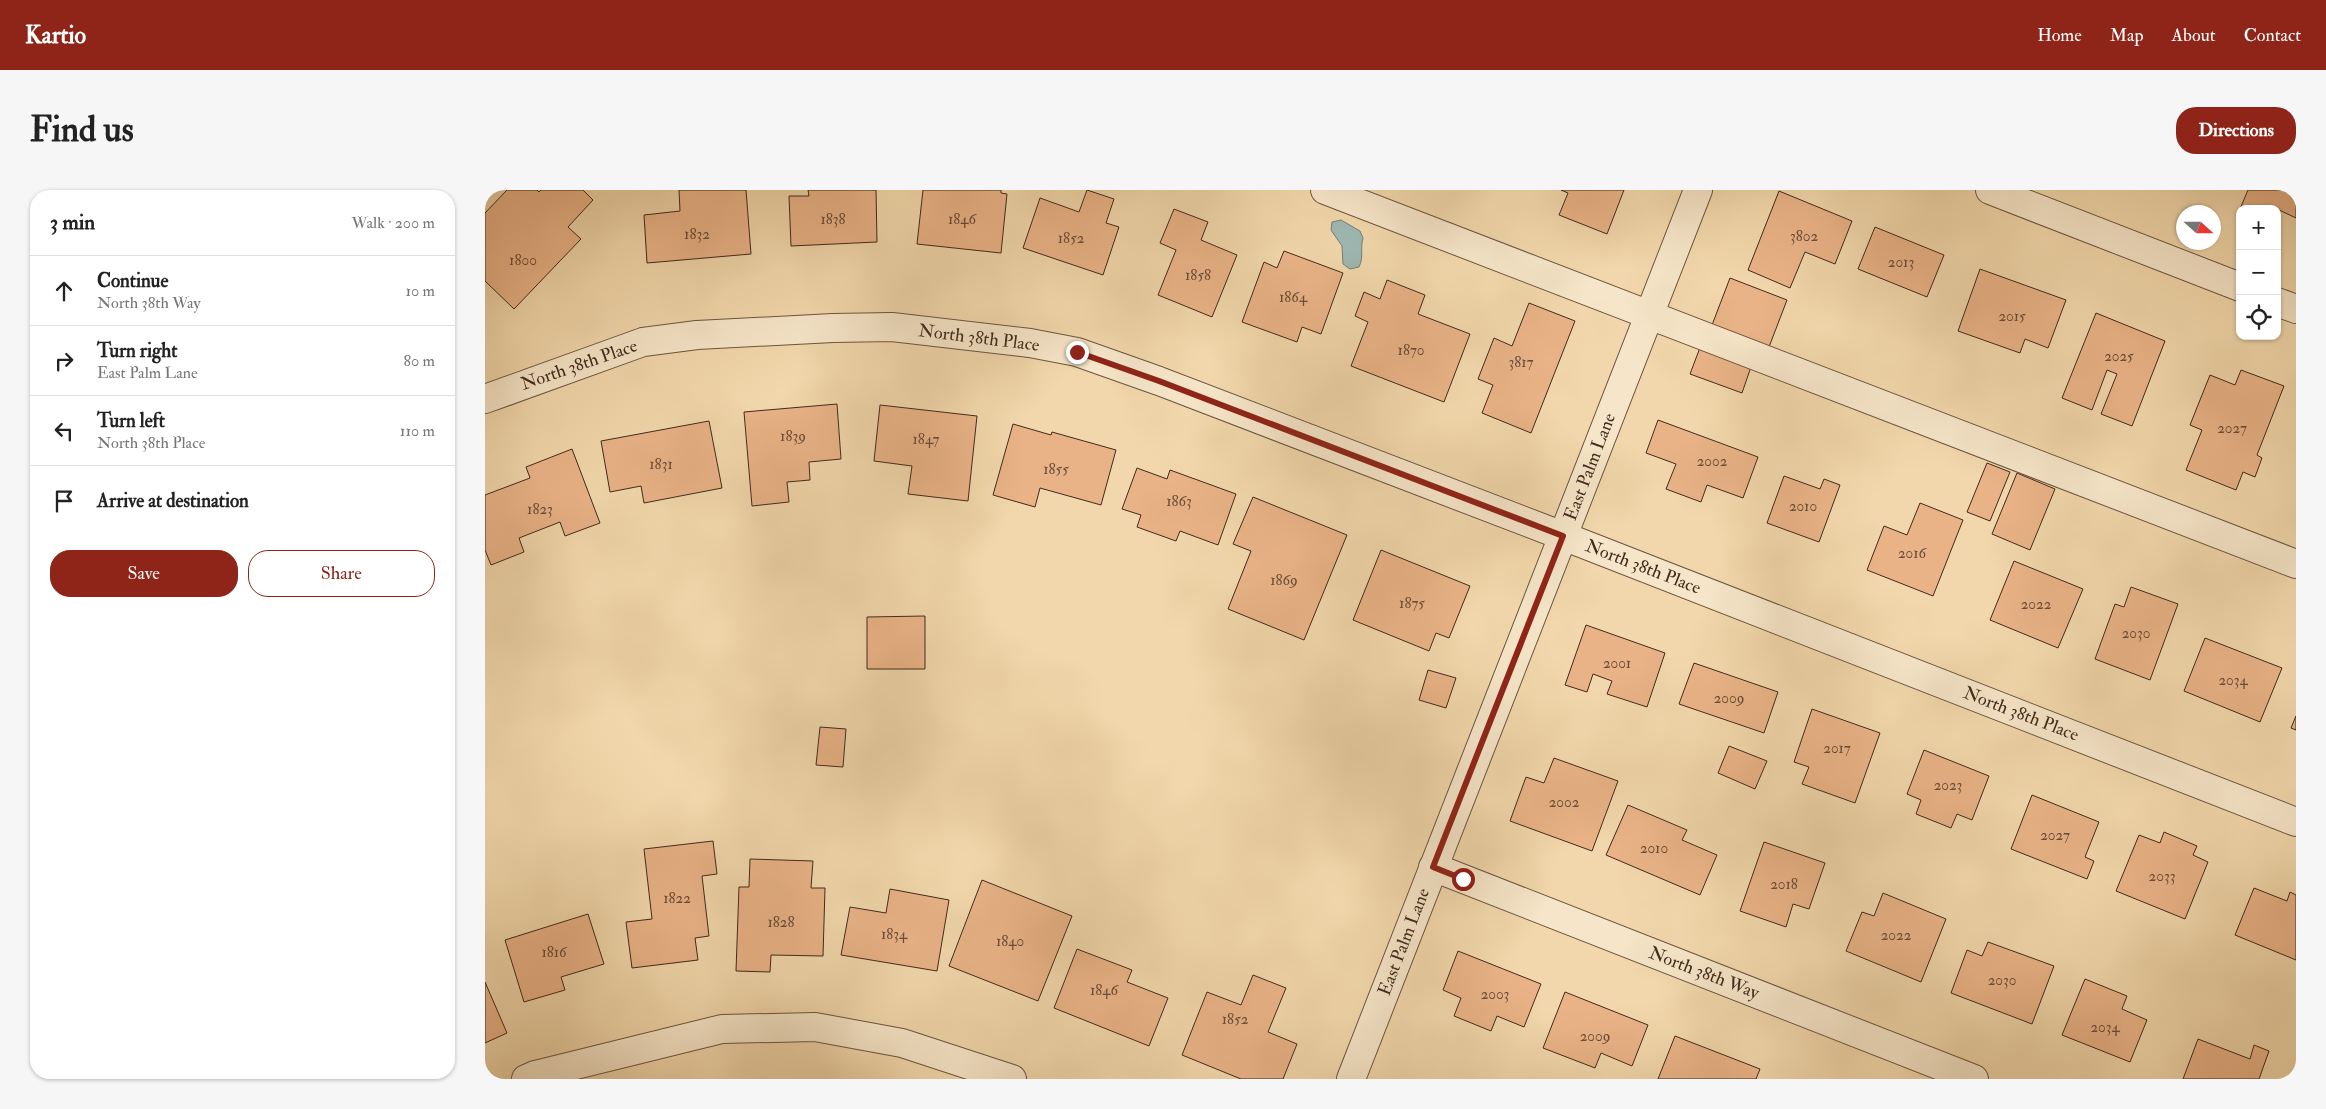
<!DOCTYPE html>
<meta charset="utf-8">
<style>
body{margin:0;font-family:"IM FELL Double Pica",serif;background:#f6f6f6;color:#222}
.controls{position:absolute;right:15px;top:15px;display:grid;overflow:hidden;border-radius:10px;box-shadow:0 1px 4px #0004}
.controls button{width:45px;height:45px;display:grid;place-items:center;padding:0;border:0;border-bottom:1px solid #e0e0e0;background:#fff;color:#222;font:25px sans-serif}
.compass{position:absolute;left:1691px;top:15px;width:45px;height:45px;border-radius:50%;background:#fff;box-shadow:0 1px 4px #0004;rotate:111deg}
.stop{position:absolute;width:15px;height:15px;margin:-11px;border:4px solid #8f2418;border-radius:50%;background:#fff}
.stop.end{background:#8f2418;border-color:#fff;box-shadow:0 1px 5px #0008}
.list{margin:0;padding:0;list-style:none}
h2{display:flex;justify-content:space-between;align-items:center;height:65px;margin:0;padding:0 20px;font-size:21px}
h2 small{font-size:16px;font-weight:400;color:#767676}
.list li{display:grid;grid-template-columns:32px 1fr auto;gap:15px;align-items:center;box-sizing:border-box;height:70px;padding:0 20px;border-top:1px solid #e0e0e0}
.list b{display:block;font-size:19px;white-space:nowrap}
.list p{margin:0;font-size:16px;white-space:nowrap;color:#767676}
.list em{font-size:16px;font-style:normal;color:#767676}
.actions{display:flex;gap:10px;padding:15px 20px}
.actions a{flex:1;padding:11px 0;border:1px solid #8f2418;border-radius:20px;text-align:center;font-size:18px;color:#8f2418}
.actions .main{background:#8f2418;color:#fff}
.icon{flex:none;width:28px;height:28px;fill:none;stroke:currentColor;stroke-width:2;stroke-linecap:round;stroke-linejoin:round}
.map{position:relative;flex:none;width:1811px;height:889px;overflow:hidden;border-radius:20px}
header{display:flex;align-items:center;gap:30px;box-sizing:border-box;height:70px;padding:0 25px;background:#8f2418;color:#fff}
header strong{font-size:24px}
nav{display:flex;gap:28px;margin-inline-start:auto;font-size:18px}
.intro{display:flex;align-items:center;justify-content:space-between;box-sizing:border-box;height:120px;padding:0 30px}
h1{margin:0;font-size:35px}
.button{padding:12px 22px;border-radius:20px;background:#8f2418;color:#fff;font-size:18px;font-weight:700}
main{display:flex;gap:30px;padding:0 30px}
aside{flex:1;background:#fff;border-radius:20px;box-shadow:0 1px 4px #0004}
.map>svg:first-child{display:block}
.water{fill:#9db8b2;stroke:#787f76}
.building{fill:#e9b387;stroke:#412a1d}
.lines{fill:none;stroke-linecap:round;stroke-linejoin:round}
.minor-casing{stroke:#6d5540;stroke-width:30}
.minor{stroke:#f6e5c8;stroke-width:28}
.route{stroke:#8f2418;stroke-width:6}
.labels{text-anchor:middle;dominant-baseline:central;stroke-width:4;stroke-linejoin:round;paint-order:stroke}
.number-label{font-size:15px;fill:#6b4c38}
.street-label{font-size:18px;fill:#412a1d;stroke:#f6e5c8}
</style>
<header>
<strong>Kartio</strong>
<nav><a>Home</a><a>Map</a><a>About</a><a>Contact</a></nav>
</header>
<div class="intro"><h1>Find us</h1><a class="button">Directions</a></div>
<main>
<aside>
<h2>3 min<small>Walk · 200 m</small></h2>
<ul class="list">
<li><svg class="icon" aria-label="ahead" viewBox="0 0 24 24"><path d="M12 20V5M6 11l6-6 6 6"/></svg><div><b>Continue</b><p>North 38th Way</p></div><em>10 m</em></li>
<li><svg class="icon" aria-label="right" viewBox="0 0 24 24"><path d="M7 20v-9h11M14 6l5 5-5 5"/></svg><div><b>Turn right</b><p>East Palm Lane</p></div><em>80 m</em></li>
<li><svg class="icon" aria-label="left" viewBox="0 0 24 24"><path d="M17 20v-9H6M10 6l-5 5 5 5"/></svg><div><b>Turn left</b><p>North 38th Place</p></div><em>110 m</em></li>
<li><svg class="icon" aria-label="arrive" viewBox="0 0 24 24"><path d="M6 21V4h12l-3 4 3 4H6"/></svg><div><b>Arrive at destination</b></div></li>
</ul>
<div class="actions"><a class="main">Save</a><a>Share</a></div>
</aside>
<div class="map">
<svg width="1811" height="889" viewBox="0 0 1811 889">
<rect width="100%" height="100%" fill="#f1d7ab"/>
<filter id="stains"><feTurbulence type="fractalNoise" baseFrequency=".004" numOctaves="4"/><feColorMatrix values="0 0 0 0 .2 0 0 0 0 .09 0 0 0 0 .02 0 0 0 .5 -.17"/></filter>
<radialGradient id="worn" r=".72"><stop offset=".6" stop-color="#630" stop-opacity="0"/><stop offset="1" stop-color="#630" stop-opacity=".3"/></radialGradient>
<!-- water -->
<path class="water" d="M856,30L875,41L878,48C875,58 879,67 874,77L865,79L858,74L857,56L846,40L847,32Z"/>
<!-- building -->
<path class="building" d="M22,0H52L54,2L56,0H98L108,10L83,37L96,49L29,119L0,91V23Z
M194,0H261L266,64L162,73L159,25L195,21Z
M323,0H391L392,52L306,56L304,6H324Z
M438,0H516V3L522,4L516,63L432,54Z
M602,0L629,9L621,33L634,37L618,85L538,58L555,8L594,22Z
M1076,0H1139L1122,44L1074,25L1083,3Z
M1763,0H1811V28L1792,19H1755Z
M1294,1L1367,31L1350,74L1320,62L1305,98L1263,80Z
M689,19L723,32L716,50L752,65L727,127L673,105L691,60L675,53Z
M1390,37L1459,65L1442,107L1373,79Z
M799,61L858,83L836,144L817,137L812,152L757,132L779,72L792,78Z
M1495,79L1581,110L1563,158L1540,149L1535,163L1473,141Z
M1245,88L1302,110L1284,157L1227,135Z
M902,90L940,105L933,124L985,144L959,212L866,176L883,132L870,126L879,102L895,109Z
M1044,113L1090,131L1046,243L997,223L1008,195L993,189L1009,148L1027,156Z
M1611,123L1680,151L1647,236L1616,224L1632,184L1622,180L1607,220L1577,208Z
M1216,155L1267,174L1257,203L1205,184Z
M1756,180L1799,196L1772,265L1777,268L1770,287L1758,282L1751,300L1701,280L1717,240L1705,235L1725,185L1750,195Z
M352,214L356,269L324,272L325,290L302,292L304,312L267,316L259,222Z
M395,215L492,226L483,311L423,304L427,276L389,271Z
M1173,230L1273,267L1258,308L1222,295L1216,312L1181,299L1191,274L1161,263Z
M224,231L237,298L159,313L156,296L125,302L116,251Z
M528,234L566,245L567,242L631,260L616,315L555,298L550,317L508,305Z
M87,259L115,333L80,346L75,332L34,348L39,362L6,375L0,360V305L45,288L41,277Z
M1502,273L1525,282L1505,331L1482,322Z
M652,278L682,289L685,280L751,304L733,355L695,341L691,351L652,337L656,325L637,319Z
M1532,283L1570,299L1545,360L1507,344Z
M1299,286L1335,299L1339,289L1355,295L1334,352L1282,333Z
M768,307L862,345L819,450L743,419L766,361L748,354Z
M1435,313L1478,330L1448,406L1382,380L1399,336L1422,345Z
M896,360L985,396L964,448L951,443L944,461L868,430Z
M1529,371L1598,399L1573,458L1505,430Z
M1646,397L1693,414L1665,490L1610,469L1630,414L1639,417Z
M440,426V479H382V427Z
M1101,435L1180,463L1162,517L1122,504L1127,491L1108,484L1102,502L1080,495Z
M1720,448L1797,478L1775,532L1699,501Z
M1209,473L1293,502L1279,543L1194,514Z
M943,480L971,488L961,518L934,510Z
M1327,519L1395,543L1370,613L1317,594L1324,577L1309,572Z
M1811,526V540L1806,538Z
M335,537L361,539L358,577L331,575Z
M1244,556L1282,571L1270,599L1233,583Z
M1439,560L1504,586L1487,630L1472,624L1466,638L1431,624L1436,610L1422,604Z
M1069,568L1133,591L1107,661L1025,631L1041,587L1059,593Z
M1547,605L1614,632L1600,667L1609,671L1602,689L1526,659Z
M1143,615L1202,640L1197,650L1232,665L1215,705L1121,665Z
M1679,642L1712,656L1708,665L1723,672L1700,729L1631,701L1654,645L1675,653Z
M228,651L232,684L217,686L224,746L210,748L213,770L147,778L141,732L167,729L159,659Z
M1279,652L1340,673L1324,719L1308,714L1301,737L1255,721Z
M265,669L328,671L326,698H340L338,766L286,765L285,782L251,781L254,697H264Z
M497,690L587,726L553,811L464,776Z
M1769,698L1802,711L1805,702L1811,705V770L1750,745Z
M405,699L464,710L452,781L356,765L365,717L401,723Z
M1398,703L1461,729L1436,792L1361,761L1377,722L1389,726Z
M103,724L119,774L76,787L80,800L39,812L20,750Z
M1503,752L1569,776L1547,834L1466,803L1482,760L1497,766Z
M592,759L647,780L642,792L683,808L664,856L569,818Z
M973,761L1056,794L1039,837L1012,826L1006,841L969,826L976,808L958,800Z
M768,785L801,798L783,842L812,854L798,889H756L697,865L722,802L756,815Z
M1600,789L1642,806L1637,819L1662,830L1645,872L1577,845Z
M0,792L22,843L0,853Z
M1080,802L1163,835L1147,876L1116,863L1110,878L1058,858Z
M1190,846L1275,879L1271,889H1173Z
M1713,849L1765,869L1769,855L1784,861L1774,889H1698Z"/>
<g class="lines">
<!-- minor casing -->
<g class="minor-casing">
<path id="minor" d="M840,0L1811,374
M1505,0L1755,97
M1792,112L1811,119
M0,209L158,152L212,145L348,138L407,137L545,153L592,162L674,191L1078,346L1811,632
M948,677L1489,889
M41,889L50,885L237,839L330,837L417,853L527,889
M866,889L1213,0"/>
</g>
<!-- minor -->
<use href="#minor" class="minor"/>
</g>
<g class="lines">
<!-- route -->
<path class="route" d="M592,162L674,191L1078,346L948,677L978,689"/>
</g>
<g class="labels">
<!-- number labels -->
<g class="number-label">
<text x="348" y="29">1838</text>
<text x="477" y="29">1846</text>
<text x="212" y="44">1832</text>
<text x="1319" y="46">3802</text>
<text x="586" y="48">1852</text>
<text x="38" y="70">1800</text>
<text x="1416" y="72">2013</text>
<text x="713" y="85">1858</text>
<text x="808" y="107">1864</text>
<text x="1527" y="126">2015</text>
<text x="926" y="160">1870</text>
<text x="1634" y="166">2025</text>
<text x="1036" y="172">3817</text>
<text x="1747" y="238">2027</text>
<text x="308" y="246">1839</text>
<text x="441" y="249">1847</text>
<text x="1227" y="271">2002</text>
<text x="176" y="274">1831</text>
<text x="571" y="279">1855</text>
<text x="694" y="311">1863</text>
<text x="1318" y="316">2010</text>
<text x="55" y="319">1823</text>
<text x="1427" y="363">2016</text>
<text x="799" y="390">1869</text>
<text x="927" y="413">1875</text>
<text x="1551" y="414">2022</text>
<text x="1651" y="443">2030</text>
<text x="1132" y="473">2001</text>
<text x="1748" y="490">2034</text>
<text x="1244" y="508">2009</text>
<text x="1352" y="558">2017</text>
<text x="1463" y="595">2023</text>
<text x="1079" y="612">2002</text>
<text x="1570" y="645">2027</text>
<text x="1169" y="658">2010</text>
<text x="1677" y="686">2033</text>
<text x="1299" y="694">2018</text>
<text x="192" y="708">1822</text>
<text x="296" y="732">1828</text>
<text x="409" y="744">1834</text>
<text x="1411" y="745">2022</text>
<text x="525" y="751">1840</text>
<text x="69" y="762">1816</text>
<text x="1517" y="790">2030</text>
<text x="619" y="800">1846</text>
<text x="1010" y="804">2003</text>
<text x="750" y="829">1852</text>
<text x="1620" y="837">2034</text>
<text x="1110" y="846">2009</text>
</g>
<!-- street labels -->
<g class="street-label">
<text transform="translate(494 148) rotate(7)">North 38th Place</text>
<text transform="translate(94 175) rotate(-19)">North 38th Place</text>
<text transform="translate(1105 277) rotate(-69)">East Palm Lane</text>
<text transform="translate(1158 377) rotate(21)">North 38th Place</text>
<text transform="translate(1536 524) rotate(21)">North 38th Place</text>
<text transform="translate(919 752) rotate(-69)">East Palm Lane</text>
<text transform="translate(1219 783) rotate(21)">North 38th Way</text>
</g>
</g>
<rect width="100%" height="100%" filter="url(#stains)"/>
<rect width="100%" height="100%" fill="url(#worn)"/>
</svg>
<div class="controls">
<button>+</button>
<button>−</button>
<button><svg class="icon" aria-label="locate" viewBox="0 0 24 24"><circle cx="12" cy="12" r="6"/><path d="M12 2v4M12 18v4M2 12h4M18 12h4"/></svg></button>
</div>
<svg class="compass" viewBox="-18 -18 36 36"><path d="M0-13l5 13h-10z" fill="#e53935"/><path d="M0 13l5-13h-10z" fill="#767676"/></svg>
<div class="stop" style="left:978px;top:689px"></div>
<div class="stop end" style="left:592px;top:162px"></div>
</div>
</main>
